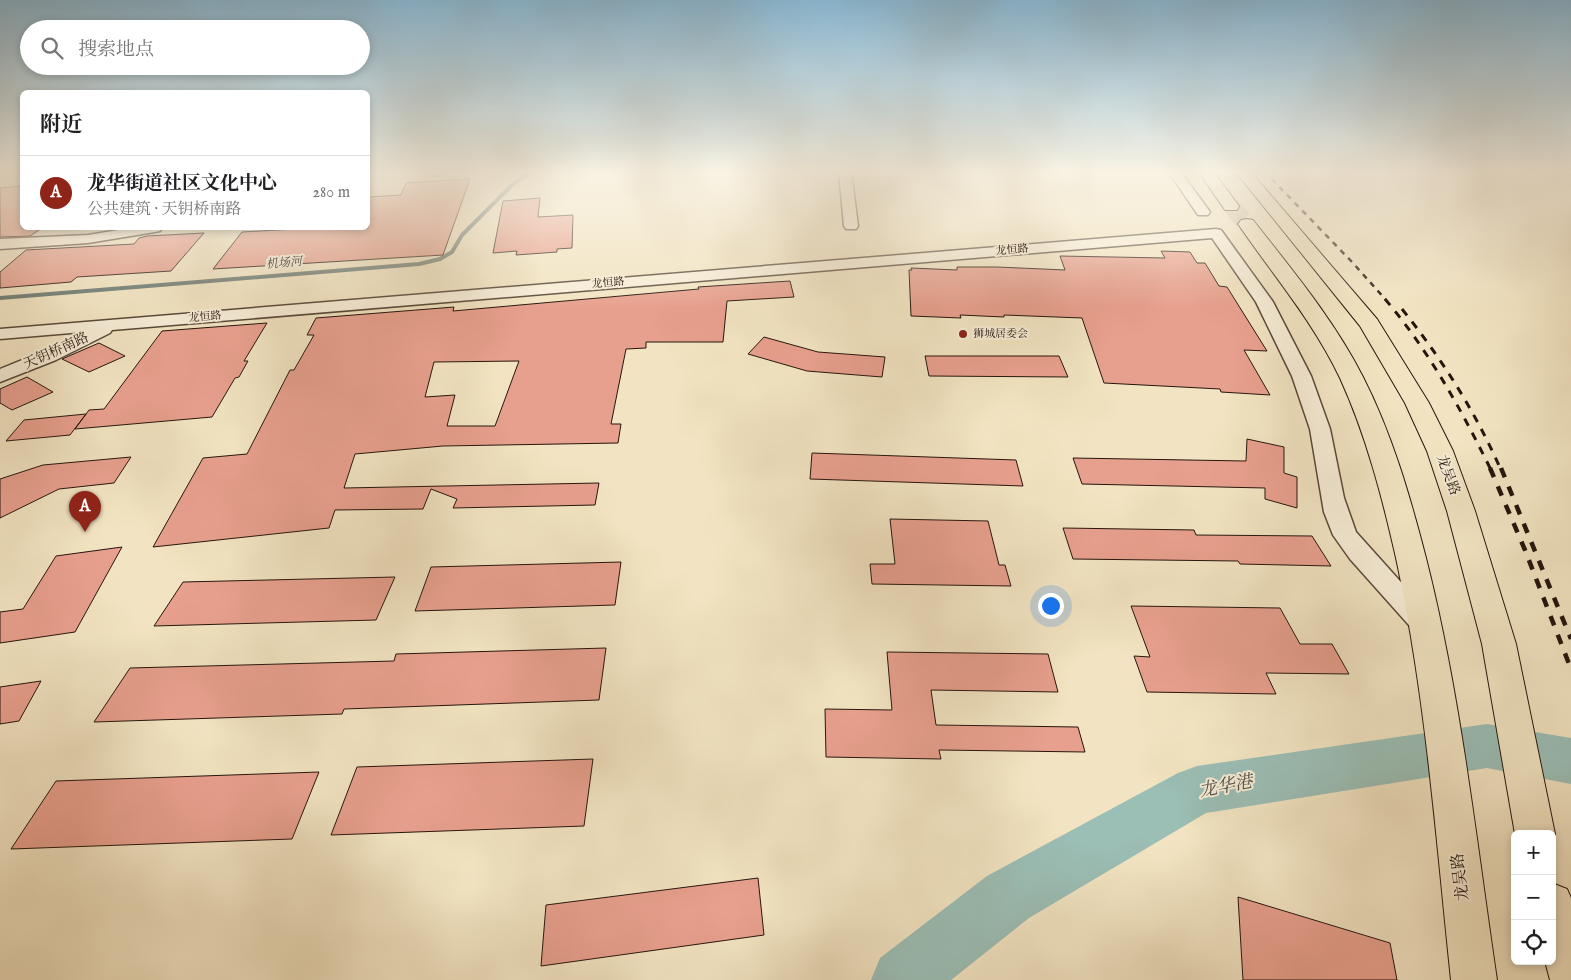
<!DOCTYPE html>
<html lang="zh">
<meta charset="utf-8">
<style>
body{margin:0;font-family:"IM FELL English","Noto Serif SC",serif;background:#f6f6f6;color:#202124}
.controls{position:absolute;right:15px;bottom:15px;display:grid;overflow:hidden;border-radius:8px;box-shadow:0 2px 8px #0003}
.controls button{width:45px;height:45px;display:grid;place-items:center;padding:0;border:0;border-bottom:1px solid #e0e0e0;background:#fff;color:#202124;font:25px sans-serif}
.you{position:absolute;left:1050px;top:605px;width:18px;height:18px;margin:-12px;border:4px solid #fff;border-radius:50%;background:#1a73e8;box-shadow:0 0 0 8px #1a73e833}
.badge{display:grid;place-items:center;width:32px;height:32px;border-radius:50%;background:#8f2418;color:#fff;font-size:16px;font-weight:700}
.pin{position:absolute;translate:-50% -41px;filter:drop-shadow(0 1px 2px #0008)}
.pin::after{content:'';position:absolute;top:26px;width:18px;height:15px;background:inherit;clip-path:polygon(0 0,100% 0,50% 100%)}
.list{margin:0;padding:0;list-style:none}
h2{display:flex;justify-content:space-between;align-items:center;height:65px;margin:0;padding:0 20px;font-size:21px}
h2 small{font-size:16px;font-weight:400;color:#757577}
.list li{display:grid;grid-template-columns:32px 1fr auto;gap:15px;align-items:center;box-sizing:border-box;height:75px;padding:0 20px;border-top:1px solid #e0e0e0}
.list b{display:block;font-size:19px;white-space:nowrap}
.list p{margin:0;font-size:16px;white-space:nowrap;color:#757577}
.list em{font-size:16px;font-style:normal;color:#757577}
.icon{flex:none;width:28px;height:28px;fill:none;stroke:currentColor;stroke-width:2;stroke-linecap:round;stroke-linejoin:round}
.map{position:relative;flex:none;width:1571px;height:980px;overflow:hidden}
.search{position:absolute;background:#fff;box-shadow:0 2px 8px #0003;left:20px;top:20px;width:350px;height:55px;display:flex;align-items:center;gap:12px;box-sizing:border-box;padding:0 18px;border-radius:28px;color:#757577;font-size:19px}
.panel{position:absolute;background:#fff;box-shadow:0 2px 8px #0003;left:20px;top:90px;width:350px;height:140px;border-radius:8px}
.map>svg:first-child{display:block}
.lines{fill:none;stroke-linecap:round;stroke-linejoin:round}
.stream{stroke:#6c7a72;stroke-width:4}
.river{fill:#9bbeb5;fill-rule:evenodd}
.building{fill:#e8a08e;stroke:#26150d;fill-rule:evenodd}
.primary-tunnel{stroke:#d3c5a7;stroke-width:18;stroke-dasharray:18 9;stroke-linecap:butt}
.street-casing{stroke:#59493a;stroke-width:3}
.primary-casing{stroke:#26150d;stroke-width:2}
.street{fill:#f7edd7;fill-rule:evenodd}
.primary{fill:#f2e4c2;fill-rule:evenodd}
.rail-far2{stroke:#26150d;stroke-width:2.5;stroke-dasharray:5.5 5.5;stroke-linecap:butt}
.rail-far1{stroke:#26150d;stroke-width:3;stroke-dasharray:8 8;stroke-linecap:butt}
.rail{stroke:#26150d;stroke-width:4.5;stroke-dasharray:10 10;stroke-linecap:butt}
.poi-dot{fill:#8f2418;stroke:#f7edd7;stroke-width:2}
.labels{text-anchor:middle;dominant-baseline:central;stroke-width:4;stroke-linejoin:round;paint-order:stroke}
.far-street-label{font-size:11px;fill:#26150d;stroke:#f7edd7}
.far-poi-label{font-size:11px;fill:#26150d;stroke:#f7edd7;text-anchor:start}
.far-water-label{font-size:12px;font-style:italic;fill:#4f5048;stroke:#f7edd7}
.street-label{font-size:14px;fill:#26150d;stroke:#f7edd7}
.near-street-label{font-size:16px;fill:#26150d;stroke:#f7edd7}
.near-water-label{font-size:18px;font-style:italic;fill:#4f5048;stroke:#f7edd7}
</style>
<div class="map">
<svg width="1571" height="980" viewBox="0 0 1571 980">
<rect width="100%" height="100%" fill="#f2e4c2"/>
<filter id="stains"><feTurbulence type="fractalNoise" baseFrequency=".004" numOctaves="4"/><feColorMatrix values="0 0 0 0 .2 0 0 0 0 .09 0 0 0 0 .02 0 0 0 .5 -.17"/></filter>
<radialGradient id="worn" r=".72"><stop offset=".6" stop-color="#630" stop-opacity="0"/><stop offset="1" stop-color="#630" stop-opacity=".3"/></radialGradient>
<g class="lines">
<!-- stream -->
<path class="stream" d="M0,298L419,264L440,259L452,252L462,235L514,183L533,171"/>
<!-- river -->
<path class="river" d="M1487,724L1571,738V784L1487,768L1206,813L1029,918L951,980H871L880,958L987,876L1178,773L1197,766Z"/>
</g>
<!-- building -->
<path class="building" d="M470,179L443,255L213,269L242,232L314,228H368V197L401,195L406,183Z
M22,186V228H42L30,236L0,237V188Z
M540,198L538,217L573,215L572,248L557,249V252L516,255L517,251L493,253L503,201Z
M204,233L171,271L77,277L71,282L0,288V272L26,250L134,244L139,238L147,236Z
M1161,251L1190,252L1197,263H1205L1219,286L1227,287L1267,351L1244,350L1270,395L1221,392L1220,389L1104,383L1082,318L1004,315V317L960,315L961,318L911,316L909,270H912L911,268L957,270V267H997L1065,270L1060,256L1165,258Z
M790,281L794,297L727,301L723,342H646V348L626,349L611,424H621L618,443L443,446L355,454L344,488L599,483L595,505L453,508L457,499L431,489L423,509L335,510L329,528L153,547L203,458L247,454L290,370H294L314,335H307L316,318L454,307L453,311L699,289L698,287ZM519,361L495,426H447L455,395L425,397L434,362Z
M267,323L244,361H248L239,377L235,378L212,417L75,429L89,410L104,409L162,331Z
M764,337L818,352L885,357L882,377L807,371L748,354Z
M99,343L125,356L89,372L62,359Z
M925,356H1059L1068,377L929,376Z
M27,377L53,392L12,410L0,403V389Z
M86,414L70,435L6,441L24,420Z
M1247,439L1284,447V473L1297,477V508L1265,499V488L1082,484L1073,458L1246,461Z
M812,453L1016,460L1023,486L810,479Z
M131,457L114,483L59,489L0,518V479L43,465Z
M890,519L988,521L999,565H1005L1011,586L872,584L870,564H895Z
M1063,528L1194,530L1196,535L1312,536L1331,566L1240,564L1238,561L1073,559Z
M122,547L75,632L0,643V612L23,609L56,556Z
M621,562L615,605L415,611L431,567Z
M395,577L376,620L154,626L183,582Z
M1131,606L1280,608L1300,644H1332L1349,674L1266,673L1276,694L1147,692L1134,656L1150,657Z
M606,648L599,700L344,709L342,714L94,722L130,668L394,661L396,654Z
M887,652L1048,654L1058,692L931,690L936,725L1078,727L1085,752L939,750L941,759L826,757L825,709L892,710Z
M41,681L19,721L0,724V687Z
M593,759L584,826L331,835L357,767Z
M319,772L292,839L11,849L56,781Z
M758,878L764,935L541,966L546,905Z
M1238,897L1390,943L1397,980H1243Z"/>
<g class="lines">
<!-- primary-tunnel -->
<path class="primary-tunnel" d="M1231,206L1247,224"/>
<!-- street casing -->
<g class="street-casing">
<path id="street" d="M839,171H851L858,226L856,229H846L844,226Z
M1168,171H1180L1210,212L1208,215H1198Z
M131,228H162L160,231L155,232L88,243L0,249V239L88,235Z
M1216,229L1221,230L1273,302L1311,376L1330,429L1344,498L1356,532L1434,619L1438,626L1434,633L1425,636L1416,633L1350,559L1333,535L1324,512L1310,429L1292,376L1256,302L1212,238L112,330L110,333L56,360L0,382V369L42,352L83,332L0,339V329Z"/>
</g>
<!-- primary casing -->
<g class="primary-casing">
<path id="primary" d="M1198,171H1213L1239,206L1237,210H1225Z
M1235,171H1250L1377,319L1429,403L1453,451L1475,511L1516,644L1555,834L1552,841V834H1515L1482,644L1447,511L1427,451L1405,403L1360,326Z
M1247,219L1253,220C1293,271 1334,320 1363,377C1392,434 1410,496 1426,558C1461,696 1476,839 1497,980H1451C1436,839 1426,697 1396,558C1382,496 1366,435 1340,378C1313,321 1273,275 1238,224L1241,220Z
M1552,883L1567,889L1571,898V980H1550L1545,961H1552Z"/>
</g>
<!-- street -->
<use href="#street" class="street"/>
<!-- primary -->
<use href="#primary" class="primary"/>
<!-- rail-far2 -->
<path class="rail-far2" d="M1264,171L1352,262L1386,300"/>
<!-- rail-far1 -->
<path class="rail-far1" d="M1385,299C1429,351 1461,409 1491,470
M1402,309C1442,359 1475,411 1501,470"/>
<!-- rail -->
<path class="rail" d="M1490,468L1525,550L1571,669
M1501,468L1571,639"/>
</g>
<!-- sky -->
<linearGradient id="sky" x2="0" y2="1"><stop stop-color="#89b8d4"/><stop offset="0.56" stop-color="#f9f3e4"/><stop offset="1" stop-color="#f9f3e4" stop-opacity="0"/></linearGradient>
<rect width="1571" height="308" fill="url(#sky)"/>
<!-- markers -->
<circle class="poi-dot" cx="963" cy="334" r="5"/>
<g class="labels">
<!-- far-street labels -->
<g class="far-street-label">
<text transform="translate(1012 250) rotate(-5)">龙恒路</text>
<text transform="translate(608 283) rotate(-5)">龙恒路</text>
<text transform="translate(205 317) rotate(-5)">龙恒路</text>
</g>
<!-- far-poi labels -->
<g class="far-poi-label">
<text x="973" y="334">狮城居委会</text>
</g>
<!-- far-water labels -->
<g class="far-water-label">
<text transform="translate(284 263) rotate(-5)">机场河</text>
</g>
<!-- street labels -->
<g class="street-label">
<text transform="translate(56 351) rotate(-24)">天钥桥南路</text>
<text transform="translate(1448 475) rotate(70)">龙吴路</text>
</g>
<!-- near-street labels -->
<g class="near-street-label">
<text transform="translate(1461 877) rotate(-97)">龙吴路</text>
</g>
<!-- near-water labels -->
<g class="near-water-label">
<text transform="translate(1226 787) rotate(-11)">龙华港</text>
</g>
</g>
<rect width="100%" height="100%" filter="url(#stains)"/>
<rect width="100%" height="100%" fill="url(#worn)"/>
</svg>
<div class="controls">
<button>+</button>
<button>−</button>
<button><svg class="icon" aria-label="locate" viewBox="0 0 24 24"><circle cx="12" cy="12" r="6"/><path d="M12 2v4M12 18v4M2 12h4M18 12h4"/></svg></button>
</div>
<div class="you"></div>
<div class="pin badge" style="left:85px;top:532px">A</div>
<div class="search"><svg class="icon" aria-label="search" viewBox="0 0 24 24"><circle cx="10" cy="10" r="6"/><path d="M15 15l6 6"/></svg>搜索地点</div>
<section class="panel">
<h2>附近<small></small></h2>
<ul class="list">
<li><span class="badge">A</span><div><b>龙华街道社区文化中心</b><p>公共建筑 · 天钥桥南路</p></div><em>280 m</em></li>
</ul>
</section>
</div>
